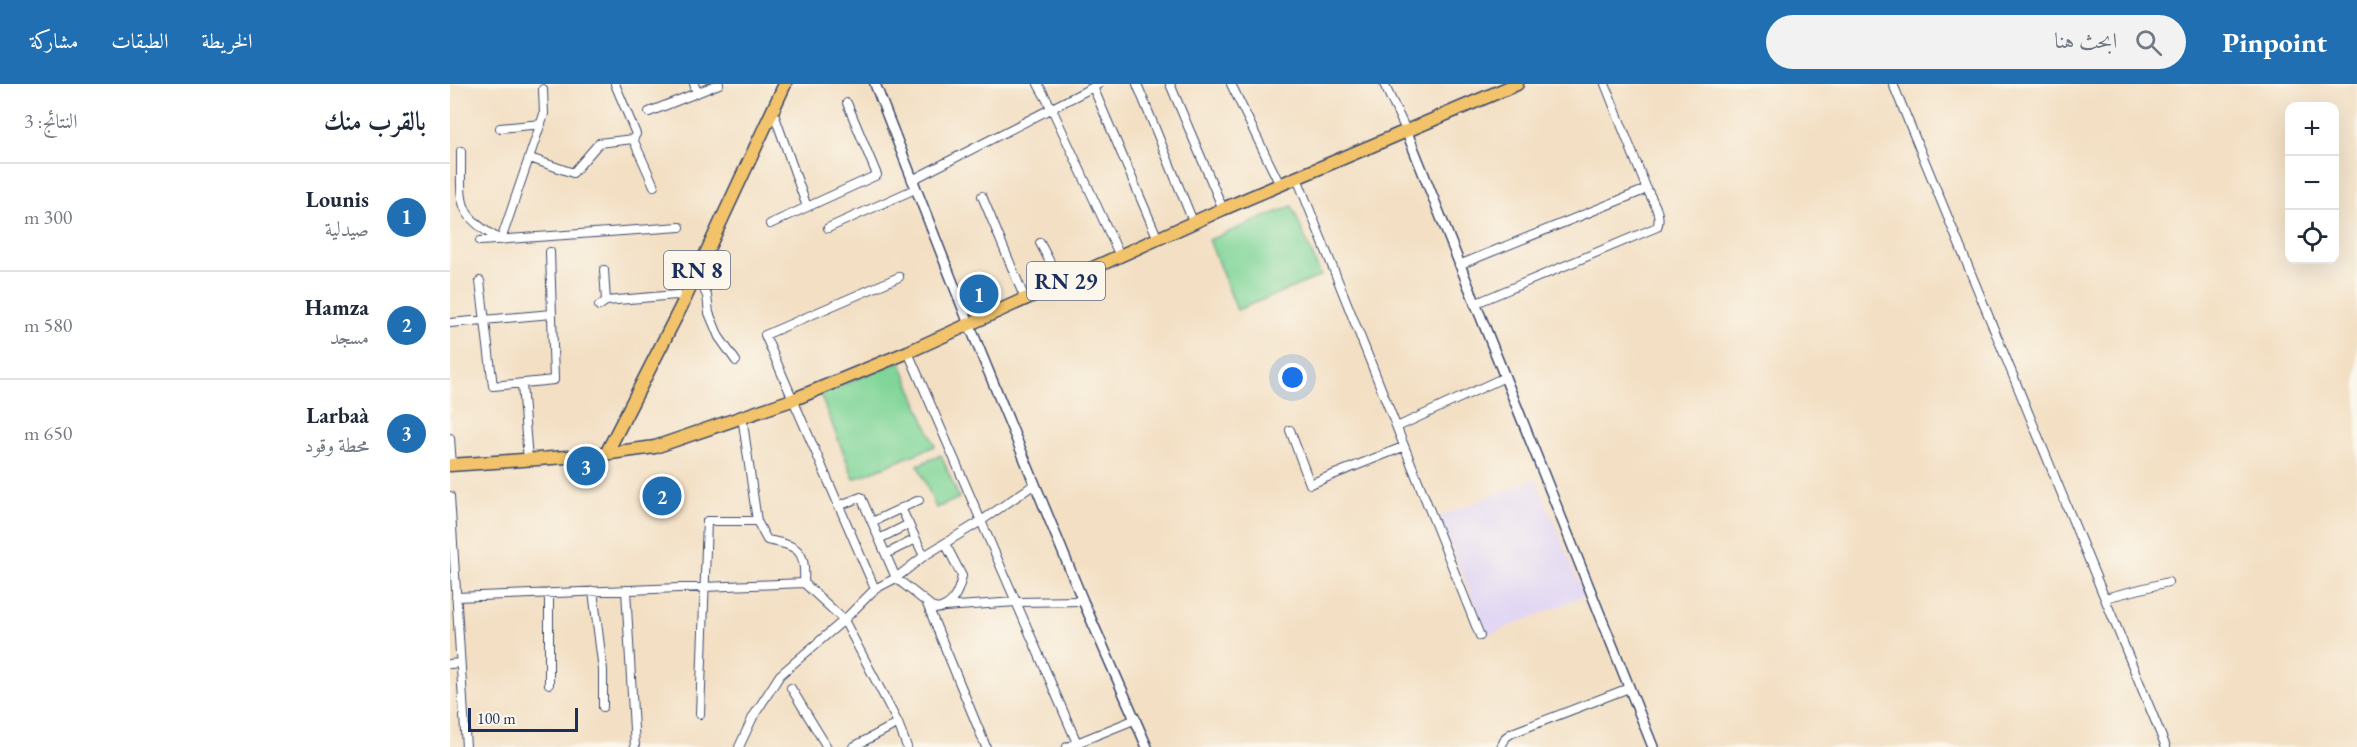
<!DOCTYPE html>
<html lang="ar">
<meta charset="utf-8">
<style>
body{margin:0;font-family:"EB Garamond",Amiri,serif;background:#f2f2f3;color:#1f2937;direction:rtl}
.controls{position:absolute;right:18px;top:18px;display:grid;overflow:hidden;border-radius:12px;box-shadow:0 6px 24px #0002}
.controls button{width:54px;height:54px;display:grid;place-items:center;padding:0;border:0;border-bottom:2px solid #e0e1e3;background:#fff;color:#1f2937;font:30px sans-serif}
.scale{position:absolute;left:18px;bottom:15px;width:110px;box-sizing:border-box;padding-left:6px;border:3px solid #1b2f5e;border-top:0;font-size:16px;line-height:21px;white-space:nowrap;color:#1b2f5e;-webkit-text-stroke:4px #fbf7ec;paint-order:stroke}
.you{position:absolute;left:843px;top:294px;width:21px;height:21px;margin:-15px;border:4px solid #fff;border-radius:50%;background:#1a73e8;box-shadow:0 0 0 9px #1a73e833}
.badge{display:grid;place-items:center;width:39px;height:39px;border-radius:50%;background:#1f6fb2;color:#fff;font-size:20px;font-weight:700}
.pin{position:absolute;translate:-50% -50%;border:3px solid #fff;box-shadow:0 2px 6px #0006}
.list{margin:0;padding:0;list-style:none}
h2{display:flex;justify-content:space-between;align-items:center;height:78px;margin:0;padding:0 24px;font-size:26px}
h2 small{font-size:20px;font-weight:400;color:#747a83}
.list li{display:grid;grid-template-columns:39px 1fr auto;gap:18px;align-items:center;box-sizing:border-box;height:108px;padding:0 24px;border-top:2px solid #e0e1e3}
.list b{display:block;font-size:22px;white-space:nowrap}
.list p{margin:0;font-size:20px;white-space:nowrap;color:#747a83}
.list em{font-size:20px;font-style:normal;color:#747a83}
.icon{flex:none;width:33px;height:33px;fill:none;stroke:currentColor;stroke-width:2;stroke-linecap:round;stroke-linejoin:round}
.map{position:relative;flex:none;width:1907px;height:663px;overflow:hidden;direction:ltr}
header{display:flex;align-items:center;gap:36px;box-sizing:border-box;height:84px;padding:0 30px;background:#1f6fb2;color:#fff}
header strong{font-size:28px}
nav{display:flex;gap:33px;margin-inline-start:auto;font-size:21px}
.search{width:420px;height:54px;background:#f2f2f3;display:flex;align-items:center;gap:15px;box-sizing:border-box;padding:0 21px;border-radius:33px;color:#747a83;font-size:22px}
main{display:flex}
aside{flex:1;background:#fff}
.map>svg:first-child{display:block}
.built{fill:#e0d4f4}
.green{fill:#80d598;stroke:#4e827b;stroke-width:1.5}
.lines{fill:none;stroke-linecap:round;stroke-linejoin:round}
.minor-casing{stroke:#3b496d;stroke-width:10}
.tertiary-casing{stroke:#3b496d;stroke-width:12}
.primary-casing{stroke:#3b496d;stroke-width:15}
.minor{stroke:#fff;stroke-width:8}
.tertiary{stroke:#fff;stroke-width:9}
.primary{stroke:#f2c36a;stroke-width:12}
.labels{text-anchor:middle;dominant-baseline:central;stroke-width:4.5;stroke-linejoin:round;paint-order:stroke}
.shield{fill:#fbf7ec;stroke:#5e6b89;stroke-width:1.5}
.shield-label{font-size:22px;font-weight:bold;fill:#1b2f5e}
</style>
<header>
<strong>Pinpoint</strong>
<div class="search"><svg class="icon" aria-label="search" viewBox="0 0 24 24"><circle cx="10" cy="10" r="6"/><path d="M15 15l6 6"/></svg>ابحث هنا</div>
<nav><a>الخريطة</a><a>الطبقات</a><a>مشاركة</a></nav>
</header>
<main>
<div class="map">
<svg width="1907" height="663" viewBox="0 0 1907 663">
<rect width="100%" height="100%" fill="#fbf7ec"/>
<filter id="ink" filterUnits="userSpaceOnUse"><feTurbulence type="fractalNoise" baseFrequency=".0167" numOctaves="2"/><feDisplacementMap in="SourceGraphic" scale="12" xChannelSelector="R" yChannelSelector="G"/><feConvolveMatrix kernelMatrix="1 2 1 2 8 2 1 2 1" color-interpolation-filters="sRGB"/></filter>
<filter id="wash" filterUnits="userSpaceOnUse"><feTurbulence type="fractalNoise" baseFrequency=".008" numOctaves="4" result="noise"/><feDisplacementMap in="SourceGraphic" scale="24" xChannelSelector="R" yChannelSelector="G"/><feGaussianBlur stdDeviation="1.35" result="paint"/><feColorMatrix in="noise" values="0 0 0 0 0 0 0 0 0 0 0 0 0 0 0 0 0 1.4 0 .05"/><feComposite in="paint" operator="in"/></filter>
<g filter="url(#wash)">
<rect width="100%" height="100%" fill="#f3dfc3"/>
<!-- built -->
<path class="built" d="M1086,394L1134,512L1038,551L989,433Z"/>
<!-- green -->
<path class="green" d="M842,122L871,192L787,226L759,156Z
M450,277L485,362L404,395L370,310Z
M491,371L509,414L486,424L468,381Z"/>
</g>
<g filter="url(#ink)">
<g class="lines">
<!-- minor casing -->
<g class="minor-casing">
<path id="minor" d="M165,0L186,50L183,55L204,102
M244,0L247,9
M588,0L602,25L670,172
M687,0L744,140
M720,0L773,125
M781,0L830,101
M934,0L956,46
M1443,0L1716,663
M643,3L708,155
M323,27L357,123
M199,28L269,0
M50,44L91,40
M11,67C12,116 3,130 51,156L94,30L93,5
M80,74L123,89L149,59L183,55
M847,94L1030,552
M462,96L649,0
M532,112L575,215
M320,140L427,91L397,19
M378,144L465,105
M30,157L230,143
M590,159L611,199
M1009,181L1192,107L1196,103L1155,0
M154,186L156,217
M247,190L257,212L259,229L269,253L286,277
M30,197L43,302L104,296L100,168
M1024,220L1207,143C1213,131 1201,114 1196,103
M149,222L156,217L226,211L235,214
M0,239L102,230
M458,268L627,659
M72,301L78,376
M292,332L307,437L317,456C348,462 356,465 354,499
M947,343L1055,293
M840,346L860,400L953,363
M0,354L2,381
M0,412L16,663
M388,422L411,413L446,494L485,525C503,524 509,507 512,492L495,459
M451,424L474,472
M422,438L469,416
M429,455L459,440
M436,470L466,455
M425,505L315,251L449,193
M176,506L185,663
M143,507L153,586V623
M6,513L354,499L394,536L448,639L457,663
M1655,514L1718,498
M477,520L536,663
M494,523L566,518L633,517
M0,580L10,579
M99,600V509
M341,604L377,663
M250,630L257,437H307
M289,663L303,633L330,591L394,536L425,505L446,494L474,472L531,437L585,400
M403,663L448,639
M617,663L686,635
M1051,663L1056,653L1062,649L1179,604"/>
</g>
<!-- tertiary casing -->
<g class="tertiary-casing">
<path id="tertiary" d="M425,0L519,240L633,517L697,663
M956,46L1203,663"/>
</g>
<!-- primary casing -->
<g class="primary-casing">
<path id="primary" d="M156,370L231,223L335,0
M0,381L146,371L205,363L342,316L458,268L773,125L1067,0"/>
</g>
<!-- minor -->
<use href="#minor" class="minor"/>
<!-- tertiary -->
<use href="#tertiary" class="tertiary"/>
<!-- primary -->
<use href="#primary" class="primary"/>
</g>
</g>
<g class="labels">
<!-- shield labels -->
<g class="shield">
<rect x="214" y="167" width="66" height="38" rx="4.5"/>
<rect x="577" y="178" width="78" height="38" rx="4.5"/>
</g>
<g class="shield-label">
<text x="247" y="186">RN 8</text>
<text x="616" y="197">RN 29</text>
</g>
</g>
</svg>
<div class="controls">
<button>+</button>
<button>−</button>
<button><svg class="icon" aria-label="locate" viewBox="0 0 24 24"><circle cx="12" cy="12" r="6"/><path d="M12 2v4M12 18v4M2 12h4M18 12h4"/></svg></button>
</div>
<div class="scale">100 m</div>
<div class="you"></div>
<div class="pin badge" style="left:529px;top:210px">1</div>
<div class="pin badge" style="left:212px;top:412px">2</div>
<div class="pin badge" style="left:136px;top:382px">3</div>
</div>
<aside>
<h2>بالقرب منك<small>النتائج: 3</small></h2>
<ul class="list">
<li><span class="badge">1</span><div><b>Lounis</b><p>صيدلية</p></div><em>300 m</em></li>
<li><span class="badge">2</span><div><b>Hamza</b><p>مسجد</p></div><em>580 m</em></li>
<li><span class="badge">3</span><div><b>Larbaà</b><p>محطة وقود</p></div><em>650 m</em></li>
</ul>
</aside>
</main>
